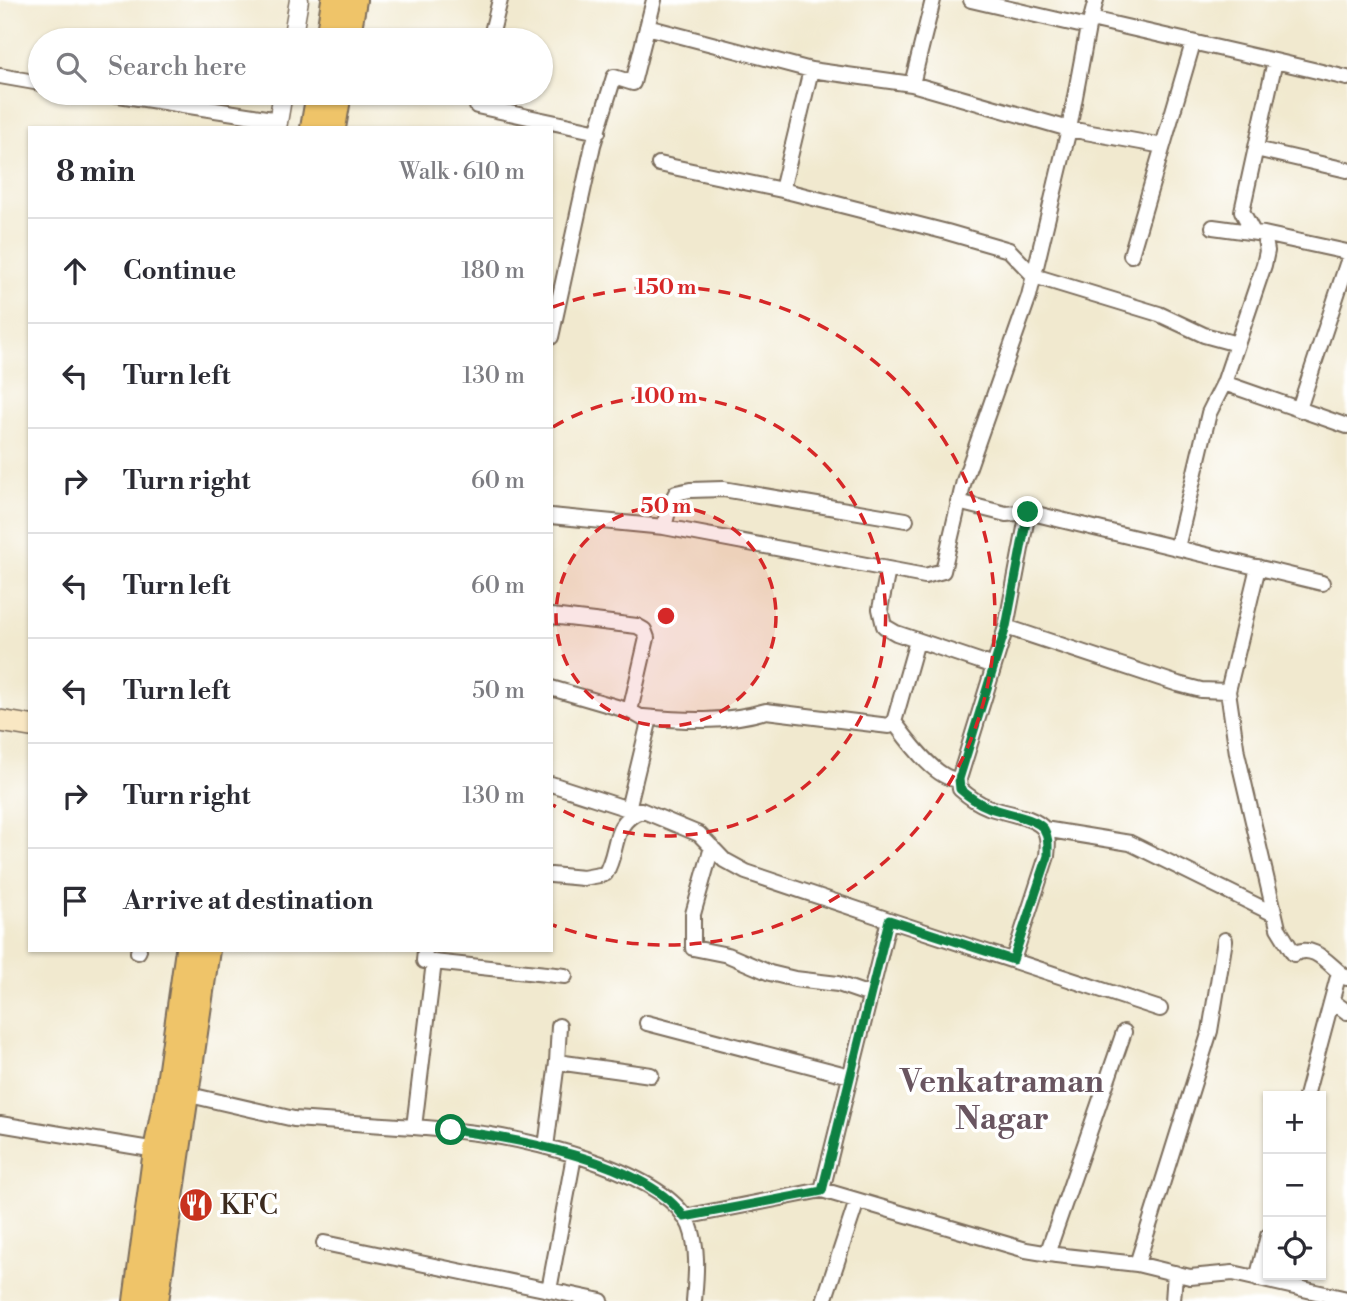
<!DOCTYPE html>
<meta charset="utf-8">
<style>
body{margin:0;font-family:"Libre Bodoni",serif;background:#f2f2f3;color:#2b2b33}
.controls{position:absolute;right:21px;bottom:21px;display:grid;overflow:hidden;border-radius:0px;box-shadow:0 2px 5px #0004}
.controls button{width:63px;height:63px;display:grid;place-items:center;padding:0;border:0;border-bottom:2px solid #e1e1e2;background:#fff;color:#2b2b33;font:35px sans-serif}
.stop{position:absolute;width:21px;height:21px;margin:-16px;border:5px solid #0b8043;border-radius:50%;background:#fff}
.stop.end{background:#0b8043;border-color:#fff;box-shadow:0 2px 7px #0008}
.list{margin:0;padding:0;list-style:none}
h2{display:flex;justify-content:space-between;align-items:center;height:91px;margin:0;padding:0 28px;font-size:30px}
h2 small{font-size:23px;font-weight:400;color:#7c7c81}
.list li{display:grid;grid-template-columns:46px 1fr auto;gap:21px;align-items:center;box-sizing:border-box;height:105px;padding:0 28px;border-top:2px solid #e1e1e2}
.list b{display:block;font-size:26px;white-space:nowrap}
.list em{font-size:23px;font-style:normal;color:#7c7c81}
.icon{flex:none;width:38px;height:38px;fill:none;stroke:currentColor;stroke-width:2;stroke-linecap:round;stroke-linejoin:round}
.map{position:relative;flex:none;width:1347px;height:1301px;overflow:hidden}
.search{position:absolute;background:#fff;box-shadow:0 2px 5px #0004;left:28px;top:28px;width:525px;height:77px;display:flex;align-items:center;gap:18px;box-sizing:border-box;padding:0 24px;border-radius:38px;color:#7c7c81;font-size:26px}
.panel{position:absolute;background:#fff;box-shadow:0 2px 5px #0004;left:28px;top:126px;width:525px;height:826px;border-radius:0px}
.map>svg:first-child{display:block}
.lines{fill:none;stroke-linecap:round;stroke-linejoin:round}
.minor-casing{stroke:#7b6d5c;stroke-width:18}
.tertiary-casing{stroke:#7b6d5c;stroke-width:21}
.secondary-casing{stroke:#7b6d5c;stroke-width:24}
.trunk-casing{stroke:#7b6d5c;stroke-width:28}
.minor{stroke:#fff;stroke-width:14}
.tertiary{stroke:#fff;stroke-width:18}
.secondary{stroke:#f9e7c3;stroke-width:21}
.trunk{stroke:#efc469;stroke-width:24}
.route{stroke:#0b8043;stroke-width:9}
.ring{fill:none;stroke:#d62828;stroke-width:3.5;stroke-dasharray:12 9}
.labels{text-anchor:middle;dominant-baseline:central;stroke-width:7;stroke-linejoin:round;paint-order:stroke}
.poi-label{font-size:28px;fill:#3b2a1e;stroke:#fff;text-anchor:start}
.quarter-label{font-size:32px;font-weight:bold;fill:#695560;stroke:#fff}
.centre{fill:#d62828;stroke:#fff;stroke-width:3.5}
.ring-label{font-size:21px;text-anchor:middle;font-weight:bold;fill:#d62828;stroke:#fff;stroke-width:7;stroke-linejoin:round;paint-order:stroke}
</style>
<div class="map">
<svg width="1347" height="1301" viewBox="0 0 1347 1301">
<rect width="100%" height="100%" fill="#fff"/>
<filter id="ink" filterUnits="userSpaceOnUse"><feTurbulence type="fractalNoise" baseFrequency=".0143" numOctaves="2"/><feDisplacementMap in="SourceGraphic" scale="14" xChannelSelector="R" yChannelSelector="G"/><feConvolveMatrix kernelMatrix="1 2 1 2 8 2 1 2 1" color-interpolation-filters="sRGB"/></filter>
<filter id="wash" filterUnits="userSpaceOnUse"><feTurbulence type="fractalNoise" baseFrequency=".00686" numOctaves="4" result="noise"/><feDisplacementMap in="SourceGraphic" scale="28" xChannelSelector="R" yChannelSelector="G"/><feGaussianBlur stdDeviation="1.57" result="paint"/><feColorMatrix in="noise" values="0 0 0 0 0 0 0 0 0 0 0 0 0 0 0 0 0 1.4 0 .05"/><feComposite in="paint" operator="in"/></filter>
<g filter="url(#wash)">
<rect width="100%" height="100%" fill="#f1e9cf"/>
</g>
<g filter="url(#ink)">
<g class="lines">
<!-- minor casing -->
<g class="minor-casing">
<path id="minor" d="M971,0L1088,27L1091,20
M1096,0L1091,19L1275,61L1242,211L1253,232
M647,27L811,70L912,84L1069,129L1163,146
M490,40L500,0
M1275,61L1347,78
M0,76L40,83
M912,84L933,0
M106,93L279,120
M477,93V106L598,132
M1256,149L1347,170
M659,164L782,190L947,232L1009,250L1034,276L1159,314L1204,335L1237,344
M782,190L811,70
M1213,227L1264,234L1347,252
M1264,234L1267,251L1264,265L1224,383L1347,426
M1131,255L1193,43
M551,337L593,145L614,77L633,83L654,0
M1299,409L1347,264
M958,502L1006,514L1028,512
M551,516L664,527L925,576L943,571L964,481L1029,296L1069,129L1088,27
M664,527L670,504L676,493L690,490L723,489L906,520
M1177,548L1209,413L1224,383
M1258,567L1228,691L1237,753L1278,928L1294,954C1315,942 1330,967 1347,978
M888,570L880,609L884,626L896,633L994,666
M551,616L637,626L644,630L647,638L630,711
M551,688L630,711L649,722L628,809
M1228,691L1201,690L1178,684L1006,627L1028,512L1322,583
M643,717C685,721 725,723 766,711L889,726L894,722C907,739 937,782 959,779L1006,627
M894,722L917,641
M959,779L960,789C968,796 977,803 988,807C1002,813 1035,816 1044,829C1049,837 1048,847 1047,856L1013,960
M551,784L628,809L641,810L699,834L724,860L746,872L889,920L822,1190L1026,1250L1056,1255L1137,1264L1190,1277L1233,1273L1347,1299
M1044,829L1130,843L1274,914
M712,847L693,914V948L728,955L770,973L795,979L838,984L870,995
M551,875L583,878L605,874C620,850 610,823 641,811
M889,920L1160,1009
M425,950L424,961L565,976
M138,952L139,950
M434,962L414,1127C439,1129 465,1131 490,1135C541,1143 669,1174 690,1226C699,1249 696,1277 694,1301
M1332,1001L1347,1012
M647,1023L850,1076
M559,1026L557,1062L651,1075
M181,1093L294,1119L414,1127
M1306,1096L1339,973
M0,1124L156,1150
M546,1147L557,1062
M684,1217L822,1190
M324,1243L549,1290L574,1156
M1047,1254L1124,1032
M1137,1264L1210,1031L1225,940
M1257,1279L1268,1236
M549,1290L601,1301
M824,1301L857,1201
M1173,1301L1175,1273"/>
</g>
<!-- tertiary casing -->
<g class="tertiary-casing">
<path id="tertiary" d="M292,40L299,0
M277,128L283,93"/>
</g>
<!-- secondary casing -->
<g class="secondary-casing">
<path id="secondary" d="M0,721L30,726"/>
</g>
<!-- trunk casing -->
<g class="trunk-casing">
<path id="trunk" d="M328,40L334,0
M347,40L354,0
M313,128L319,93
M333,128L339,93
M136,1301L156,1150L168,1090L188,950
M156,1301L207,950"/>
</g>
<!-- minor -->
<use href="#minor" class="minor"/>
<!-- tertiary -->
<use href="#tertiary" class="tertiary"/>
<!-- secondary -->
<use href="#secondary" class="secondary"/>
<!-- trunk -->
<use href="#trunk" class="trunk"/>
</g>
</g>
<g class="lines" filter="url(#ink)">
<!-- route -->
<path class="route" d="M451,1130C514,1138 647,1162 684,1217L822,1191L889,920L1013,960L1048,856C1048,847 1049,837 1044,829C1035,817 1002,813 988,807C977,803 968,796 960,789L959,779L1006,627L1028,512"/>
</g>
<!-- distance rings -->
<circle cx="666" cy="616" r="110" fill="#d62828" fill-opacity=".12"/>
<g class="ring">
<circle cx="666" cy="616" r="110"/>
<path d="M553 427A220 220 0 1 1 553 805"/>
<path d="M553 307A329 329 0 1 1 553 925"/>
</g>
<!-- icons -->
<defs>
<g id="restaurant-disc" transform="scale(1.75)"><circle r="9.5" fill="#c8321e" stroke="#fff"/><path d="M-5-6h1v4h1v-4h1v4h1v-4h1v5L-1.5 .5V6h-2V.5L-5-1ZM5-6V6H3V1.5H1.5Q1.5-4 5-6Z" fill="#fff"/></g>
</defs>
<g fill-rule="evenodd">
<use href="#restaurant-disc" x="196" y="1205"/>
</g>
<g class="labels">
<!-- poi labels -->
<g class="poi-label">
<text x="220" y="1205">KFC</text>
</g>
<!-- quarter labels -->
<g class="quarter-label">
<text x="1002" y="1082">Venkatraman<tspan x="1002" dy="37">Nagar</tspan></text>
</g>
</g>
<circle cx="666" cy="616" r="10" class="centre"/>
<g class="ring-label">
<text x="666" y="294">150 m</text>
<text x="666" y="403">100 m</text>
<text x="666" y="513">50 m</text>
</g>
</svg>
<div class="controls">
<button>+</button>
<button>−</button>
<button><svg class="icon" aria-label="locate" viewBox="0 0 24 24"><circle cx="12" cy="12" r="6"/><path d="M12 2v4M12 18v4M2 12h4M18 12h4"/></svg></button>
</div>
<div class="stop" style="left:451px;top:1130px"></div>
<div class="stop end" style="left:1028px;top:512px"></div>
<div class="search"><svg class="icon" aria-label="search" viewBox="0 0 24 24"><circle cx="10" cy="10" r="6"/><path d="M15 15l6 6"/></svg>Search here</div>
<section class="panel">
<h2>8 min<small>Walk · 610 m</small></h2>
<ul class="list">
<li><svg class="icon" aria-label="ahead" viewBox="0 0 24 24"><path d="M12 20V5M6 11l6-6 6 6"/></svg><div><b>Continue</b></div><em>180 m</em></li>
<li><svg class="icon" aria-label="left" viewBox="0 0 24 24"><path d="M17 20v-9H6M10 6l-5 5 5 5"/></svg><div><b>Turn left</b></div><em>130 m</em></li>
<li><svg class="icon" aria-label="right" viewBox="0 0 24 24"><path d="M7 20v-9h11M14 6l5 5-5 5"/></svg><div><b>Turn right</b></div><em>60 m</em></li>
<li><svg class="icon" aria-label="left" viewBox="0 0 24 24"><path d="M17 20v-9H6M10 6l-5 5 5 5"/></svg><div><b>Turn left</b></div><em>60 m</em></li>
<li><svg class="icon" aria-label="left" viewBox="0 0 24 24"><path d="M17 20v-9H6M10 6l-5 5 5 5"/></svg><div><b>Turn left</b></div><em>50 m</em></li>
<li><svg class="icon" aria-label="right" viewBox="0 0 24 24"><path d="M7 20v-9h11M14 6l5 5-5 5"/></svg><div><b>Turn right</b></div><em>130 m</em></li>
<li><svg class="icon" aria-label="arrive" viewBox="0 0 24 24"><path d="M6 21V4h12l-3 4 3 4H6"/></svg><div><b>Arrive at destination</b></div></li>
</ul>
</section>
</div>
